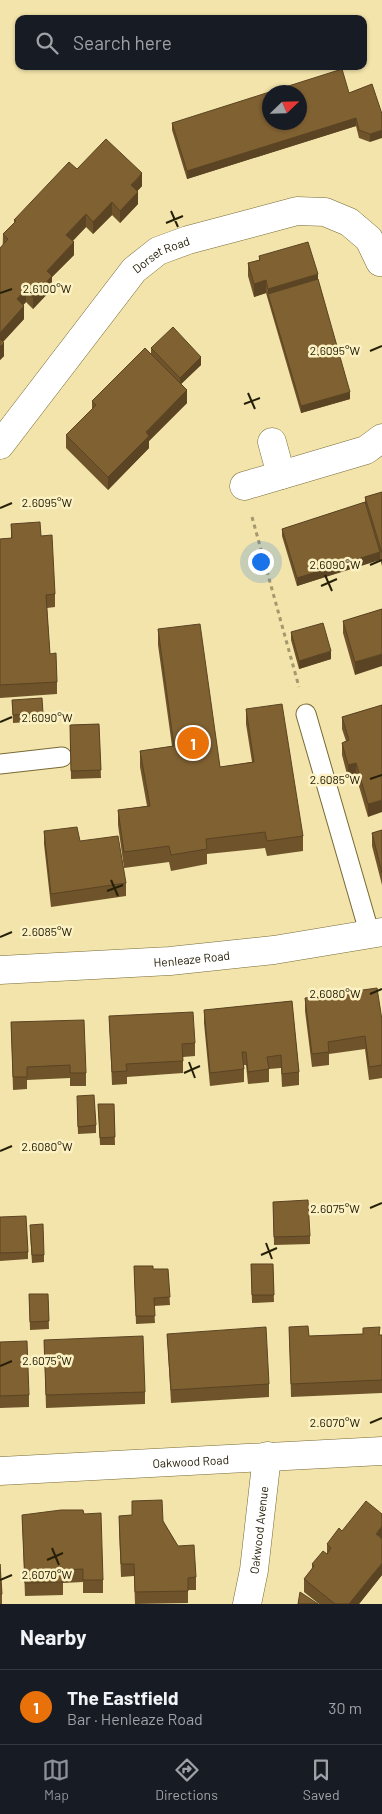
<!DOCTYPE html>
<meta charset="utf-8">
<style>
body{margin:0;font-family:Barlow,sans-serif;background:#20242c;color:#f1f3f6}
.compass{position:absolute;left:262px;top:85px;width:45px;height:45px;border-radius:50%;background:#171b24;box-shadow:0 1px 4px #0004;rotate:67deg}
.you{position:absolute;left:260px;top:561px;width:18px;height:18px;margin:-12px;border:4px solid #fff;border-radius:50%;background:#1a73e8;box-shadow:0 0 0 8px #1a73e833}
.badge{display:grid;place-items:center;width:32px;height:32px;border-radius:50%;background:#8c9099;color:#fff;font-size:16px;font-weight:700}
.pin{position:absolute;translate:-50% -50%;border:2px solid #fff;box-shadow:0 1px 5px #0006}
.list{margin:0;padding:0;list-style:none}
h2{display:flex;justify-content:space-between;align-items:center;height:65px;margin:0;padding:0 20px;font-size:21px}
h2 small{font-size:16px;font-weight:400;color:#9ea1a6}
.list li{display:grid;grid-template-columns:32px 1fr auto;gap:15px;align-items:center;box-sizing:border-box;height:75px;padding:0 20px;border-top:1px solid #363941}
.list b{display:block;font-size:19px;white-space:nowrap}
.list p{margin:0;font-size:16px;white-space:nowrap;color:#9ea1a6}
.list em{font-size:16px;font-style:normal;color:#9ea1a6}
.icon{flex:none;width:28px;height:28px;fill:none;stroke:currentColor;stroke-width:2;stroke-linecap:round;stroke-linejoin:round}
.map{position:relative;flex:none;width:382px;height:1604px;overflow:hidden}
.search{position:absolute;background:#171b24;box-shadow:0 1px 4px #0004;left:15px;right:15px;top:15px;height:55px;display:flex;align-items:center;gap:12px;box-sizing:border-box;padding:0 18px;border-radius:10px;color:#9ea1a6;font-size:19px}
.sheet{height:140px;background:#171b24}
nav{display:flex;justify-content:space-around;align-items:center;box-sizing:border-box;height:70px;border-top:1px solid #363941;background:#171b24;font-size:14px;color:#9ea1a6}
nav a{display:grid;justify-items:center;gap:2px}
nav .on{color:#8c9099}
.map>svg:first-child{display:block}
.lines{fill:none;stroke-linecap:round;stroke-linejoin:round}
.service-casing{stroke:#776a34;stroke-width:21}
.minor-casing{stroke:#776a34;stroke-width:29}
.secondary-casing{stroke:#776a34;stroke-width:29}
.path{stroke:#a4996d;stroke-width:3;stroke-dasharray:4 4;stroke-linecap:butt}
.service{stroke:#fff;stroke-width:19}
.minor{stroke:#fff;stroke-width:28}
.secondary{stroke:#fff;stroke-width:28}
.wall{fill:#6e532b}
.shaded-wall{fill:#5a4423}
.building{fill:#806132;stroke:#5a4423;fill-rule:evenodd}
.ticks{fill:none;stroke:#262009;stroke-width:2}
.labels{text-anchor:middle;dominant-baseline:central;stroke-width:5;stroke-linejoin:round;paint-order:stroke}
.street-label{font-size:12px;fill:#262009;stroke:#fcf1c3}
.ticks-label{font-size:12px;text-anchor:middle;fill:#262009;stroke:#fcf1c3;stroke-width:5;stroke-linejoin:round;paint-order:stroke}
</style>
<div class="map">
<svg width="382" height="1604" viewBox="0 0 382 1604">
<rect width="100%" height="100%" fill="#f2e4ab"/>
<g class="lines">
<!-- service casing -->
<g class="service-casing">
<path id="service" d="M306,714L370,935
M0,764L62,757"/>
</g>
<!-- minor casing -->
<g class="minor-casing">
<g id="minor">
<path d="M272,442L281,475"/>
<path id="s1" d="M0,445L134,270L158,251L188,240L297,211L325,212L349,222L369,239L380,262L382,261"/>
<path d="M244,486L366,450L382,438"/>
<path id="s2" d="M0,1471L382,1451"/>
<path id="s3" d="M247,1604L254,1570L267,1456"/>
</g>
</g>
<!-- secondary casing -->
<g class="secondary-casing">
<g id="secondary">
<path id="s4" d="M0,970L170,961L274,950L382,932"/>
</g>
</g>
<!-- path -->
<path class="path" d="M252,517L299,687"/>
<!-- service -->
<use href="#service" class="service"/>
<!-- minor -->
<use href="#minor" class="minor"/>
<!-- secondary -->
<use href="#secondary" class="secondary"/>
</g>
<!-- wall -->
<path class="wall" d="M372,84L370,142L359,138L356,126L187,179L172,130V123L349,93Z
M77,169L142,186L137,191L138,204L120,223L112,215L93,234L86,227L73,241L74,255L52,277V289L33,309L26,302L23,305L24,319L3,342L4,356L0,360L3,234L14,223V220Z
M259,256L318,279L350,399L301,413L266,293L254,297L248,276V263L259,260Z
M151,348L201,365L181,384L187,403L149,441V448L108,490L66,448V435L92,409V401L151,355Z
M382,492V566L380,559L297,586L282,536V529L365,502V497Z
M11,524L41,536L55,594V607L47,608L50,654L57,682V694L0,698V539L11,538Z
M382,609L355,675L343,633V621Z
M158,629L220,767L252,762L246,724V709L303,836V851L267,856L265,848L207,854V864L171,871L169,862L124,868L118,825V810L147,806L140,767V751L172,746L158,645Z
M291,632L331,659L299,669L291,640Z
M12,700L43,713V721L13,723Z
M382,705L368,817L356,776L348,778L342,755V743L346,741L342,729V717Z
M99,724L101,778L71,779L70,725Z
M382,830V885L372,846V833Z
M44,831L80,841L126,883V896L51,907L44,844Z
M305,998L382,1020V1078L369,1080L365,1049L329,1054V1065L312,1067L305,1011Z
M292,1001L299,1072V1085L282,1087L281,1068L269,1069V1082L248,1084L246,1065H244V1082L210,1086L204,1023V1010Z
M109,1016L195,1043V1056L183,1057V1073L127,1077V1084L112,1085Z
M11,1022L86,1073V1086H70V1078L27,1080V1089L13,1090Z
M77,1104L96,1125V1133L78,1134Z
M98,1104H114L115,1145H100Z
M273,1202L310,1236V1244L274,1245Z
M0,1217L28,1252V1259L0,1261Z
M30,1232L44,1255V1262L32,1263Z
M251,1264H273L274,1302L252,1303Z
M134,1266L153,1269H168L170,1305L154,1306L155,1323L136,1324Z
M29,1294H48L49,1329L30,1330Z
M289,1327L309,1336L363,1334V1328L380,1335H382V1393L291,1397Z
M167,1334L269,1384V1397L171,1403Z
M44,1340L145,1392V1404L46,1408Z
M0,1342L29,1395V1407L0,1408Z
M132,1501L163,1521L196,1577V1590H188V1603L135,1604L134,1576L121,1577L119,1528V1516L132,1515Z
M84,1514L103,1580V1593H83V1582L63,1583V1595L25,1596L22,1515Z
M327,1544L382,1575L359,1604H319L304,1592V1579L312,1569V1564L327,1554Z
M0,1564L2,1594V1604H0Z"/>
<!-- shaded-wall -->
<path class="shaded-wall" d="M356,118V126L187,179V171Z
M382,130V138L370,142V134Z
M142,173V186L131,198V185Z
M138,192V204L120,223V211Z
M112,202V215L93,234V222Z
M86,214V227L66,247V235Z
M74,242V255L52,277V289L33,309V297L47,271Z
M318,274V287L268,294V289Z
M266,280V293L254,297V284Z
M26,289V302L17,312V299Z
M24,306V319L0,345V333Z
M4,343V356L0,360V347Z
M201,357V365L180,385V378Z
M187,390V403L149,441V448L108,490V477L146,432Z
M350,392V399L301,413V406Z
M380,552V560L297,586V578Z
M331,651V659L299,669V661Z
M382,654V666L355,675V662Z
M356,763V776L348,778V765Z
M382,800V812L368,817V804Z
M382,1526V1539L376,1534Z
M382,1563V1575L359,1604H349Z"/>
<!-- building -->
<path class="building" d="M342,69L349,93L372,84L382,114V130L370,134L359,130L356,118L187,171L172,123ZM270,92H300V122H270Z
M106,139L142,173L131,185L138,192L120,211L112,202L93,222L86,214L66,235L74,242L47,271L52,276L33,297L26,289L17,299L24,306L0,333V248L8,239L3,234L16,221L14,220L69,162L77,169Z
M308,242L318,274L268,289L266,280L254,284L248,263L260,260L259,256Z
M318,279L350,392L301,406L268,294Z
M173,327L201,357L180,378L151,348Z
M0,339L4,343L0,347Z
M145,348L187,390L146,432L149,436L108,477L66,435L96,405L92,401Z
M382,492V553L365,497Z
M365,502L380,552L297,578L282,529Z
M40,522L41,536L52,535L55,594L46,595L50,654L56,653L57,682L0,685V539L12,538L11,524Z
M382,609V654L355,662L343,621Z
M323,623L331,651L299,661L291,632Z
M200,624L220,767L254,762L246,709L282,704L303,836L267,841L265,832L206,839L207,849L171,855L169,846L124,852L118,810L150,806L140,751L174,746L158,629Z
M42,698L43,713L13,715L12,700Z
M382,705V800L368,804L356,763L348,765L342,743L349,740L342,717Z
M99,724L101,770L71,771L70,725Z
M77,827L80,841L118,836L126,883L51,894L44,831Z
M382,830V873L372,833Z
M377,988L382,1020V1065L369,1067L365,1036L328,1042L329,1052L312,1054L305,998Z
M292,1001L299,1072L282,1074L281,1055L267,1057L269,1069L248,1072L246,1052H242L244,1069L210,1073L204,1010Z
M193,1012L195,1043L182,1044L183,1061L126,1064L127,1071L112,1072L109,1016Z
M84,1020L86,1073H70V1065L27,1067V1077H13L11,1022Z
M94,1095L96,1125L78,1127L77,1096Z
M98,1104H114L115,1137L100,1138Z
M308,1200L310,1236L274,1237L273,1202Z
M26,1216L28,1252L0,1253V1217Z
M43,1224L44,1255H32L30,1225Z
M251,1264H273L274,1295H252Z
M134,1266H153V1269H168L170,1297L154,1298L155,1316H136Z
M29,1294H48L49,1321L30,1322Z
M308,1326L309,1336L363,1334V1328L380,1327L379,1335H382V1380L291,1384L289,1327Z
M266,1327L269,1384L171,1390L167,1334Z
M143,1336L145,1392L46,1395L44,1340Z
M27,1341L29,1395L0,1396V1342Z
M162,1500L163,1521L178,1546L194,1545L196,1577L188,1578V1591L135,1592L134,1564H121L119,1516L132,1515V1501Z
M366,1501L382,1514V1526L376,1534L382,1539V1563L349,1604H335L304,1579L314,1566L312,1564L323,1551L327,1554L331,1548L327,1544L339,1528L342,1531Z
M61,1510H83L84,1514L101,1513L103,1580H83V1569L63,1570V1582L25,1583L22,1515Z
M0,1564L2,1594H0Z
M300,1592L318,1604H298Z"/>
<!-- ticks -->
<path class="ticks" d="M171,211L178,227M166,223L183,216M0,293L12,289M370,351L382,346M248,393L255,409M244,404L260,398M0,508L12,503M370,565L382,560M325,575L332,591M321,586L337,579M0,722L12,717M370,779L382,775M111,880L118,896M107,891L123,885M0,937L12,932M370,994L382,989M189,1062L195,1078M184,1073L200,1066M0,1151L12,1146M370,1208L382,1203M266,1243L272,1259M261,1255L277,1248M0,1366L12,1361M370,1423L382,1418M52,1548L59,1565M47,1560L63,1553M0,1580L12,1575"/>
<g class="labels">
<!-- street labels -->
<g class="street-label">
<text stroke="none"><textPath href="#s1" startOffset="252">Dorset Road</textPath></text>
<text stroke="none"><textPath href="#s4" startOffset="192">Henleaze Road</textPath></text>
<text stroke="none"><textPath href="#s2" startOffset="191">Oakwood Road</textPath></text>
<text stroke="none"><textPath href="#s3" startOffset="75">Oakwood Avenue</textPath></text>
</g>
</g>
<g class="ticks-label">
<text x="47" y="293">2.6100°W</text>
<text x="335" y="355">2.6095°W</text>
<text x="47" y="507">2.6095°W</text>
<text x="335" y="569">2.6090°W</text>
<text x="47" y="722">2.6090°W</text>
<text x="335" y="784">2.6085°W</text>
<text x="47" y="936">2.6085°W</text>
<text x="335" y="998">2.6080°W</text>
<text x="47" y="1151">2.6080°W</text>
<text x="335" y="1213">2.6075°W</text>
<text x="47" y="1365">2.6075°W</text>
<text x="335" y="1427">2.6070°W</text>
<text x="47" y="1579">2.6070°W</text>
</g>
</svg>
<svg class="compass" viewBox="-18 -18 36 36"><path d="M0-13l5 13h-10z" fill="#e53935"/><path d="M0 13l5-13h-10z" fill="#9ea1a6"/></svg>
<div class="you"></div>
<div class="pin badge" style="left:193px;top:743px;background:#e8710a">1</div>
<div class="search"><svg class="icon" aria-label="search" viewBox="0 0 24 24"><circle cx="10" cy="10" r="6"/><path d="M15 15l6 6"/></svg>Search here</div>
</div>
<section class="sheet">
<h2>Nearby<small></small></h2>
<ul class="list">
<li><span class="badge" style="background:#e8710a">1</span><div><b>The Eastfield</b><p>Bar · Henleaze Road</p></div><em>30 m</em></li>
</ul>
</section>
<nav>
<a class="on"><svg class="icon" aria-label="map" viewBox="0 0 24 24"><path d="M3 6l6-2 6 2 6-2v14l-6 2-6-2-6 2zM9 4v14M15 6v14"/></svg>Map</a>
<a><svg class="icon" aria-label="directions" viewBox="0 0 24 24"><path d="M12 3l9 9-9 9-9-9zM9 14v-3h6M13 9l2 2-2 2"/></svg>Directions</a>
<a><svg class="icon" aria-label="saved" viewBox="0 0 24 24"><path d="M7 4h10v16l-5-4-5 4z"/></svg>Saved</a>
</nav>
